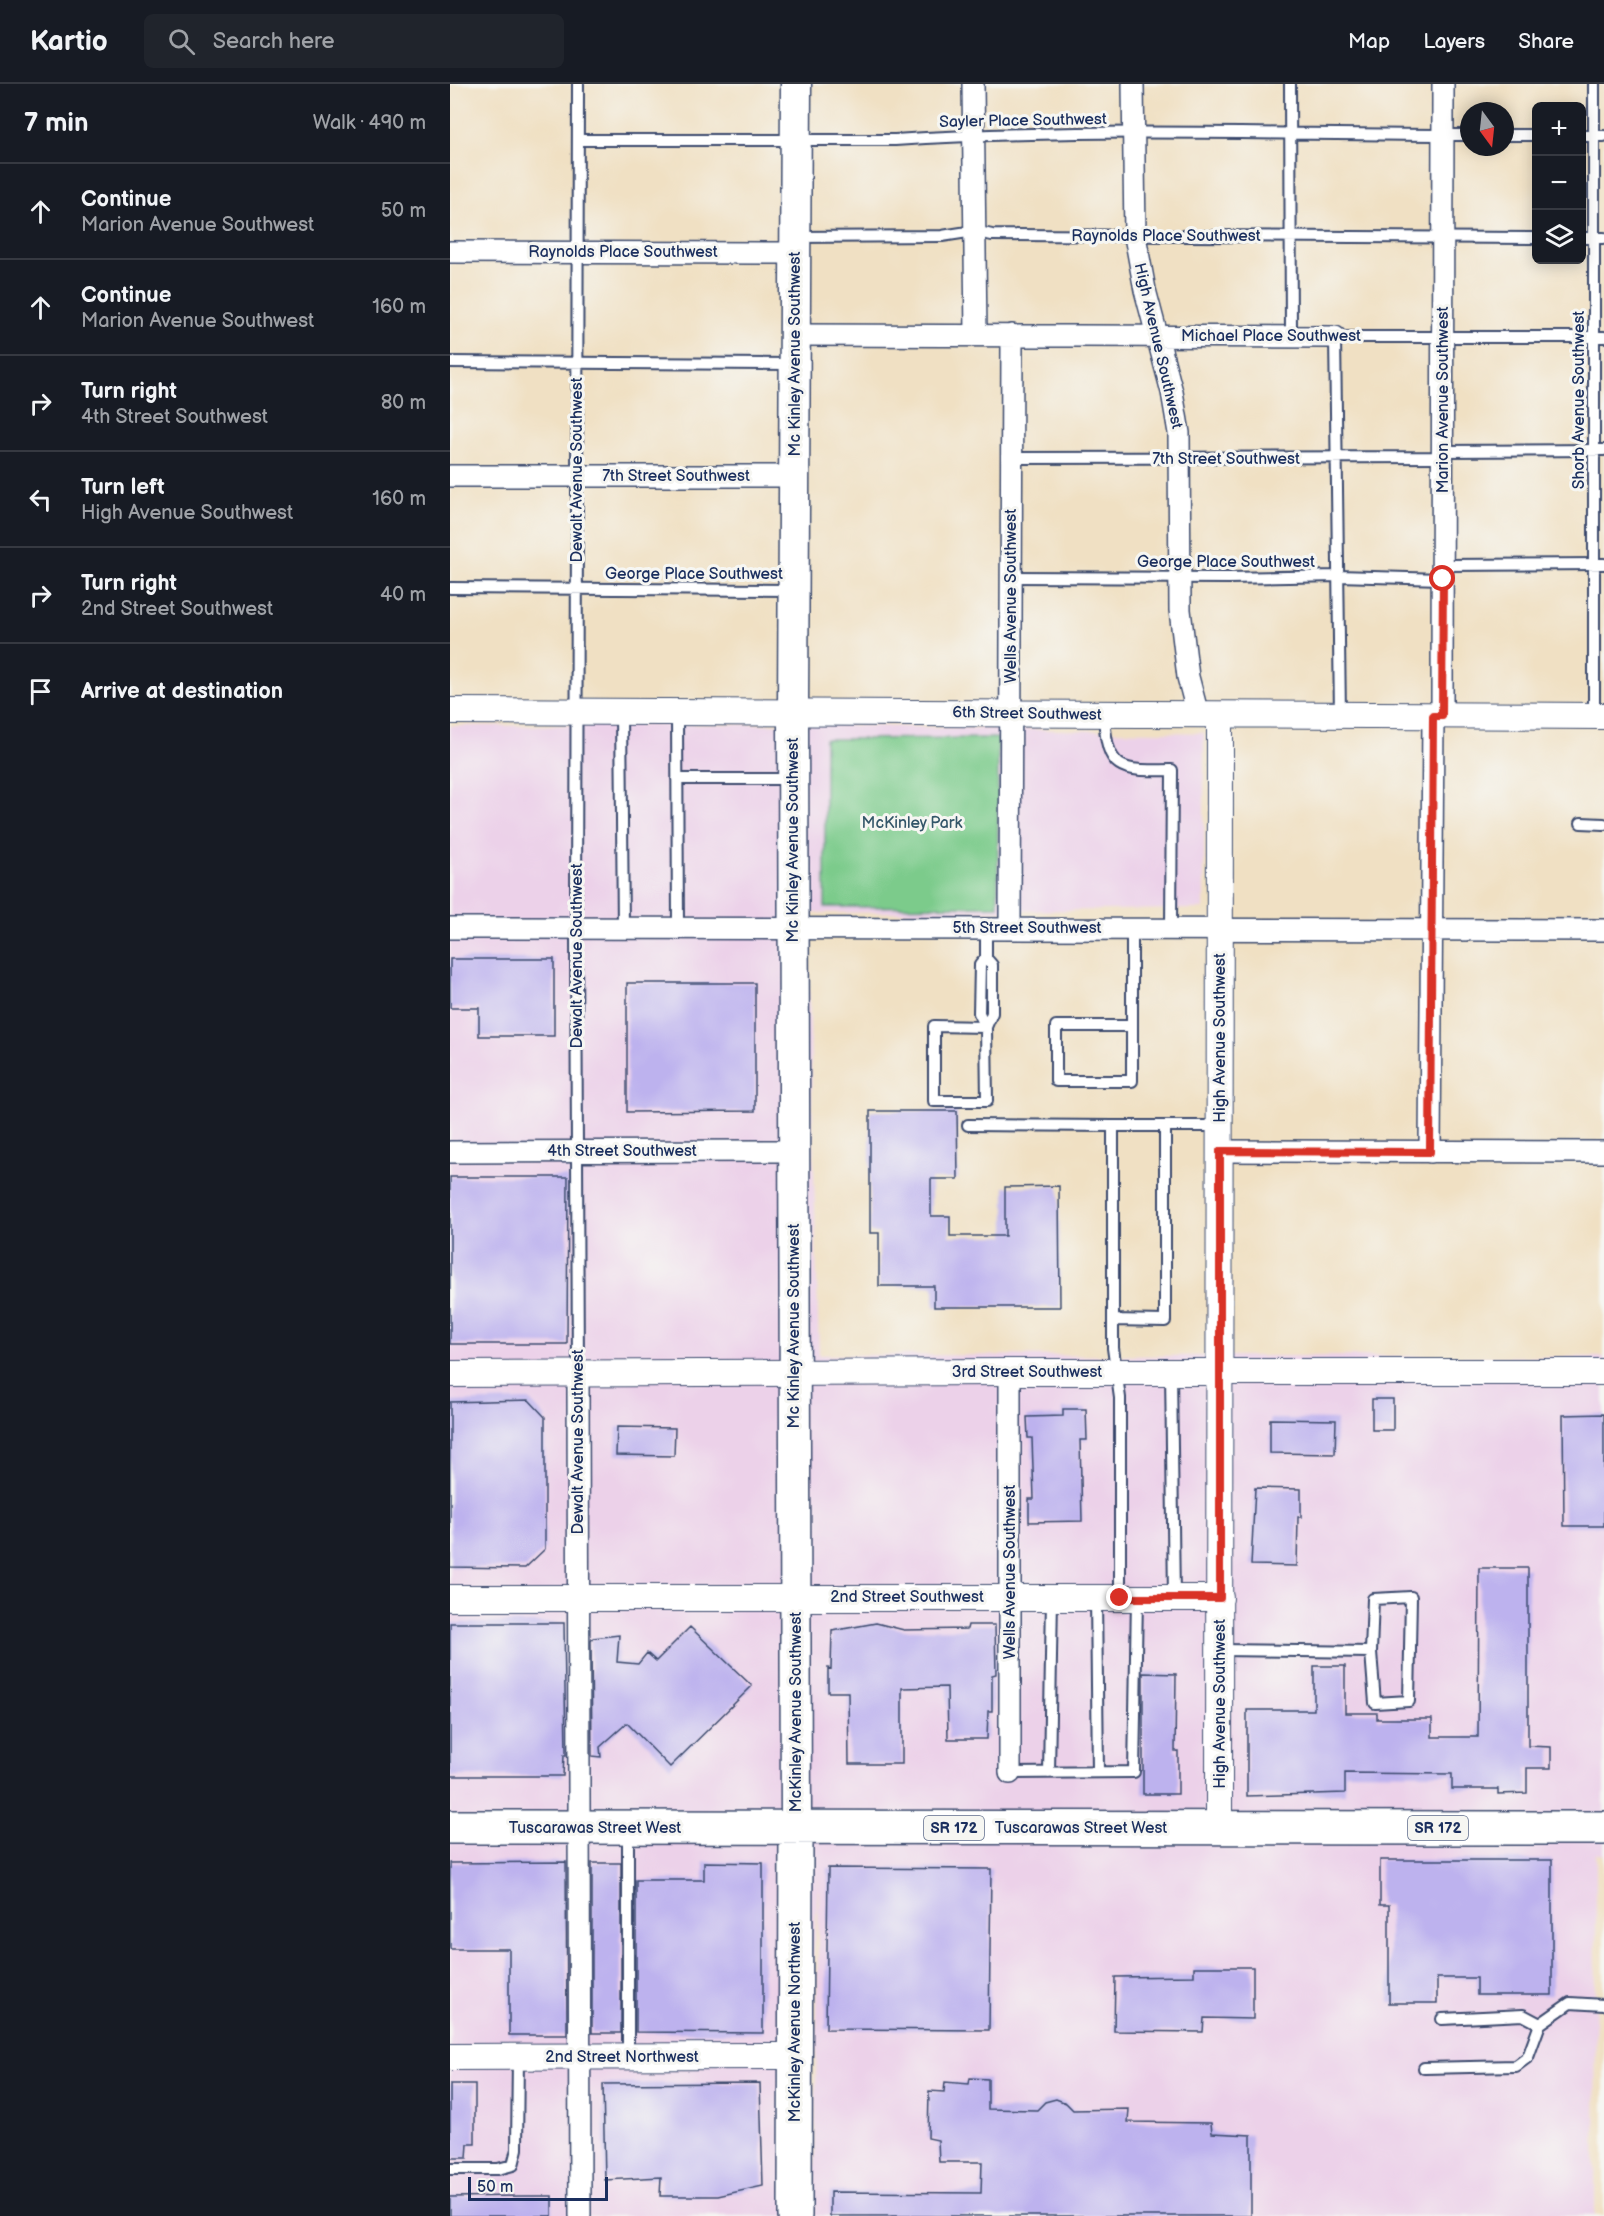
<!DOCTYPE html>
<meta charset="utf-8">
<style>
body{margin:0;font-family:"Balsamiq Sans",sans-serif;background:#20242c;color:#f1f3f6}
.controls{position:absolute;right:18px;top:18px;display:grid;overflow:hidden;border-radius:9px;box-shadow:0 3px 15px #0003}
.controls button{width:54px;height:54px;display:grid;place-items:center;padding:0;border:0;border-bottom:2px solid #363941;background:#171b24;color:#f1f3f6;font:30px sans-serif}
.compass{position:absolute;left:1010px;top:18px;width:54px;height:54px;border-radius:50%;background:#171b24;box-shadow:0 3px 15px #0003;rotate:165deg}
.scale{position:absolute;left:18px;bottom:15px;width:140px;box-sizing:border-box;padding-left:6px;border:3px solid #1b2f5e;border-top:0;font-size:16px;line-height:21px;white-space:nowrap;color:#1b2f5e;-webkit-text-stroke:4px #f6f6f2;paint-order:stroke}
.stop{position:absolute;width:18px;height:18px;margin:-14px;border:4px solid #d93025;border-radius:50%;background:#fff}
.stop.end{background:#d93025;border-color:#fff;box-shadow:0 2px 6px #0008}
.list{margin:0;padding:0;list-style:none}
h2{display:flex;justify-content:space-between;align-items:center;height:78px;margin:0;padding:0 24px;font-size:26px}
h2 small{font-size:20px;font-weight:400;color:#9ea1a6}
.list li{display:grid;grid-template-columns:39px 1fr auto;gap:18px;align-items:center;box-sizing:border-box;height:96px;padding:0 24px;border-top:2px solid #363941}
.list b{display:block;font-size:22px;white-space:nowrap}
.list p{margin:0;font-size:20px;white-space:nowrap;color:#9ea1a6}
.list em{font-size:20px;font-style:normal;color:#9ea1a6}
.icon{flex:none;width:33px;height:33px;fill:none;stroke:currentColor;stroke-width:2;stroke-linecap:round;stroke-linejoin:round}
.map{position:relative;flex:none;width:1154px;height:2132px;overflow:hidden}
header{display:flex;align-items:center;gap:36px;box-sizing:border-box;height:84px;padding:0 30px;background:#171b24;border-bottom:2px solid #363941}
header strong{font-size:28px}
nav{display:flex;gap:33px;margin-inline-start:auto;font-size:21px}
.search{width:420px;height:54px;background:#20242c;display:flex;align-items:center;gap:15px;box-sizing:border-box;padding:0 21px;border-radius:9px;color:#9ea1a6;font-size:22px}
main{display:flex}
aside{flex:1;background:#171b24}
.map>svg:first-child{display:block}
.built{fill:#ecd1e9}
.green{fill:#7ccb8b;stroke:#4c7d74;stroke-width:1.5}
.building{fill:#bdb2ee}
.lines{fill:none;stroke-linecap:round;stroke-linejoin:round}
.service-casing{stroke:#3b4a6d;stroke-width:14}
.minor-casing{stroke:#3b4a6d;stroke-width:24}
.tertiary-casing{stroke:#3b4a6d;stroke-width:28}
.secondary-casing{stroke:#3b4a6d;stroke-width:33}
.primary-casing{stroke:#3b4a6d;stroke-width:36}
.service{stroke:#fff;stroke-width:10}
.minor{stroke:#fff;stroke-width:21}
.tertiary{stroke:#fff;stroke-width:26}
.secondary{stroke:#fff;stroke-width:30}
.primary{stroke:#fff;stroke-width:33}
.route{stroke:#d93025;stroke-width:8}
.labels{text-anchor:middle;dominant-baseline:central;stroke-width:6;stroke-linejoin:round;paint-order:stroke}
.shield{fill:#f6f6f2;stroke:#5d6b8a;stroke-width:1.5}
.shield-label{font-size:15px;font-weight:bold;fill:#1b2f5e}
.street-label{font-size:16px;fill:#1b2f5e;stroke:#f6f6f2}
.park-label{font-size:16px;fill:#335669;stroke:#f6f6f2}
</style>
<header>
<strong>Kartio</strong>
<div class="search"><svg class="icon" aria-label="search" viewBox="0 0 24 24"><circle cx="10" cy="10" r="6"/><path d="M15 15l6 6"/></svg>Search here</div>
<nav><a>Map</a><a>Layers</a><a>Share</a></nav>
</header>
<main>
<aside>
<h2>7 min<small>Walk · 490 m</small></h2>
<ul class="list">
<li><svg class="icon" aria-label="ahead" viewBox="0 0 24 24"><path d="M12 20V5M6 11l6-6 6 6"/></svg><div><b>Continue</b><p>Marion Avenue Southwest</p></div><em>50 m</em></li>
<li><svg class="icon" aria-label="ahead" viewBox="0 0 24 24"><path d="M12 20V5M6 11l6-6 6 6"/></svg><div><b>Continue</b><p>Marion Avenue Southwest</p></div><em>160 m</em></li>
<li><svg class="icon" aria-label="right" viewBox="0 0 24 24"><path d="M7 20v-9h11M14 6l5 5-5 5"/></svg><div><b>Turn right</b><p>4th Street Southwest</p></div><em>80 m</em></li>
<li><svg class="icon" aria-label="left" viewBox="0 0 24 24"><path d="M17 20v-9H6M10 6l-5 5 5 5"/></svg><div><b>Turn left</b><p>High Avenue Southwest</p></div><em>160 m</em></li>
<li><svg class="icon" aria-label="right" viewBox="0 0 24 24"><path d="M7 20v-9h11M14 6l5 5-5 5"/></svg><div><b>Turn right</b><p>2nd Street Southwest</p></div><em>40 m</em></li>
<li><svg class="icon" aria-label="arrive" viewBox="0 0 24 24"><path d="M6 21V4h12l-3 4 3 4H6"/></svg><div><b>Arrive at destination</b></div></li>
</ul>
</aside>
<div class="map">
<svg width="1154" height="2132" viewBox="0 0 1154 2132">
<rect width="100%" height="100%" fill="#f6f6f2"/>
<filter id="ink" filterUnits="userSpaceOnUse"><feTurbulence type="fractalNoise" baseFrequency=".0167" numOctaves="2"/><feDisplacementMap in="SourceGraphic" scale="12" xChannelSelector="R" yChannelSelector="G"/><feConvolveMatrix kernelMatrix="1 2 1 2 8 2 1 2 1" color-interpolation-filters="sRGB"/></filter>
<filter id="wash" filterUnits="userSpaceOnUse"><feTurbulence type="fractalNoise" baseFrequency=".008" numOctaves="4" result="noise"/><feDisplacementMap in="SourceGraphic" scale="24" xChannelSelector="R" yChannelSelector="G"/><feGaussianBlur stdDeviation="1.35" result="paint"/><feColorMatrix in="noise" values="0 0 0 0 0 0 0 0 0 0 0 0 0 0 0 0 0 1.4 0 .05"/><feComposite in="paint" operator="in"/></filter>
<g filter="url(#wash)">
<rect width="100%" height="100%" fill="#f0e0c3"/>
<!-- built -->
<path class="built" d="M330,640L754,649V825L357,829L369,1271L1154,1273V1770H1146L1145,2132H364L369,1788L347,2132H0V642Z"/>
<!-- green -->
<path class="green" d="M548,654V822L375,823V655Z"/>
<g id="blocks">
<!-- building -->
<path class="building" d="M0,875H104V952H29V924H0Z
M177,899H305V1027L177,1028Z
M420,1027H507L508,1095H481V1132H500V1152H555V1103L609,1102L610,1223H484V1202H429V1149H420Z
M0,1093H118L117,1260H0Z
M922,1315H943V1346H922Z
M79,1316L95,1333V1465L75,1484L0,1483V1318Z
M613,1325H636L637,1356H630L632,1437L579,1438V1415H584L582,1354H578L577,1333L613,1332Z
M1154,1330V1442H1114L1113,1331Z
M820,1335L886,1336L885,1370L820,1369Z
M167,1343L225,1344L224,1372L166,1371Z
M805,1404L851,1405V1433H848L847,1482L801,1481Z
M1029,1484H1078V1662L1101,1663V1684H1077V1709L1048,1710V1705H1002V1690L895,1689V1709L797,1712V1626H864V1582H895V1629H927V1635H982V1653H1028Z
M0,1539H114L116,1671H114L113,1692H0Z
M426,1539L454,1546L517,1545L518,1541H545L546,1590L542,1591V1627H538L537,1655H498L497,1603L452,1604V1680H399L398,1608H378V1584L381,1585L382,1547Z
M240,1543L302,1602L220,1683L177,1639L150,1663L151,1673L142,1672L141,1557L143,1554L169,1551L167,1578L188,1580L197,1569L206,1577Z
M693,1589L726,1590L725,1667H728V1710H693Z
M930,1776H1102V1911H1027V1894H987V1919H939V1821H930Z
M116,1778L117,1951H59V1865H0V1779Z
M254,1778L313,1779V1949L186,1948V1796H254Z
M142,1779H171V1949H142Z
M378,1784L541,1785L539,1946L376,1945Z
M744,1883H803V1935L754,1934L753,1948L664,1947L665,1893L744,1892Z
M520,1994L538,1995V2025L587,2026L595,2018L606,2015L616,2019L623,2026L679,2025L678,2038L761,2039L762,2049L801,2051V2132H380V2108L531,2109L532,2078H489L488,2056L478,2054L479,2007L494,2008L495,1998L519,2000Z
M310,1999L313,2102L268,2112H210L211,2093L155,2096L153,2000Z
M0,2000H25V2060H18L17,2074H0Z
M72,2112H102V2132H0V2113Z"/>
</g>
</g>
<g filter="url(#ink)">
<use href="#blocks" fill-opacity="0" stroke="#3b4a6d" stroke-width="1.5"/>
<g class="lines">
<!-- service casing -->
<g class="service-casing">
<path id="service" d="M128,0L126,845L128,1289
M840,0L841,252
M1055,51H1086
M1132,52H1154
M128,56H445C635,43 828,51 1019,51
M346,153L492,152L524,147L542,151L1086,154
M1132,154H1154
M0,278L342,280
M992,367L1154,366
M561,374L992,373
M992,481L1154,480
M560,493L779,494L888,492L992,495
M0,504L342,506
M171,627L173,845
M227,628L228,845
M654,631C657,688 670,687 722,686L721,844
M890,631L885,253H1154
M1144,632V0
M227,695H343
M1131,739L1154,740
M682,844V997H606V942H682
M536,845V874L530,881L529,929L536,943
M536,874L542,881V929L536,943L537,1017H484V942L536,943
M518,1041L663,1042
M663,1236L715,1237V1042
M721,1288L724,1514
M670,1513V1314L663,1264V1042H770
M646,1514L648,1688
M770,1566L921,1568L923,1515L961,1513L959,1617L925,1619L921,1568
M560,1689L684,1688L687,1514
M599,1689L602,1514
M178,1747V1972
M992,1935L1073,1931L1090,1940
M974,1984L1066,1982L1078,1973L1090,1940L1120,1919L1154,1921
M0,2085H48L63,2081L67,2065L68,1973"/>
</g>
<!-- minor casing -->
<g class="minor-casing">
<path id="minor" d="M523,0L526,251
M683,0L685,152L695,206L722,308L729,349L730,526L738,593L748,631
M0,168L345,169
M345,251L885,253
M0,392H344
M992,632L993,0
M0,844L1154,846
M560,844L562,251
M770,1067L1154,1068
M0,1068L344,1067
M980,1068L983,632
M128,1289L130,2132
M560,1689V1288"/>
</g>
<!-- tertiary casing -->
<g class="tertiary-casing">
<path id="tertiary" d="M0,627L1154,632
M0,1290L560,1288H1154
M0,1514H770
M769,1744L770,631
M0,1973L345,1972"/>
</g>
<!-- secondary casing -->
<g class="secondary-casing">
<path id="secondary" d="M346,1744L343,628L346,0"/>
</g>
<!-- primary casing -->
<g class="primary-casing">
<path id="primary" d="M0,1743L1154,1744
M345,2132L346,1744"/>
</g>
<!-- service -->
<use href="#service" class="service"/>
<!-- minor -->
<use href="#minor" class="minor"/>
<!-- tertiary -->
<use href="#tertiary" class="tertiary"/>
<!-- secondary -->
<use href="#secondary" class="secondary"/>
<!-- primary -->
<use href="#primary" class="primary"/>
</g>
</g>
<g class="lines" filter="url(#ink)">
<!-- route -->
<path class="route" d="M670,1514H770V1067L980,1068L983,632H992L993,495"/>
</g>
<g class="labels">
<!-- shield labels -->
<g class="shield">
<rect x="474" y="1732" width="60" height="24" rx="4.5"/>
<rect x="958" y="1732" width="60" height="24" rx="4.5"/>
</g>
<g class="shield-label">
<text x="504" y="1744">SR 172</text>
<text x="988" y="1744">SR 172</text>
</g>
<!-- street labels -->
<g class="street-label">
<text transform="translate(573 37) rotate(-1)">Sayler Place Southwest</text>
<text x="716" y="152">Raynolds Place Southwest</text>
<text x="173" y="168">Raynolds Place Southwest</text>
<text x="821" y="252">Michael Place Southwest</text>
<text transform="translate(708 262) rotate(77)">High Avenue Southwest</text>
<text transform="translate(345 270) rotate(-90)">Mc Kinley Avenue Southwest</text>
<text transform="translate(993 316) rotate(-90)">Marion Avenue Southwest</text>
<text transform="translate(1129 316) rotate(-90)">Shorb Avenue Southwest</text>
<text x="776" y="375">7th Street Southwest</text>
<text transform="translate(127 386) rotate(-90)">Dewalt Avenue Southwest</text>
<text x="226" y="392">7th Street Southwest</text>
<text x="776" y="478">George Place Southwest</text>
<text x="244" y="490">George Place Southwest</text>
<text transform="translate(561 512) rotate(-90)">Wells Avenue Southwest</text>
<text transform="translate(577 630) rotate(1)">6th Street Southwest</text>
<text transform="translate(343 756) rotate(-90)">Mc Kinley Avenue Southwest</text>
<text x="577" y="844">5th Street Southwest</text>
<text transform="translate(127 872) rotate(-90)">Dewalt Avenue Southwest</text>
<text transform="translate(770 954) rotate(-90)">High Avenue Southwest</text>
<text x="172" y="1067">4th Street Southwest</text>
<text transform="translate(344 1242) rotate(-90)">Mc Kinley Avenue Southwest</text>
<text x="577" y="1288">3rd Street Southwest</text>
<text transform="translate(128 1358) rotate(-90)">Dewalt Avenue Southwest</text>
<text transform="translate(560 1488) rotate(-90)">Wells Avenue Southwest</text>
<text x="457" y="1513">2nd Street Southwest</text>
<text transform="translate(770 1620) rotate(-90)">High Avenue Southwest</text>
<text transform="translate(346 1628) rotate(-90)">McKinley Avenue Southwest</text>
<text x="145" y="1744">Tuscarawas Street West</text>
<text x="631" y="1744">Tuscarawas Street West</text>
<text transform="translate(345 1938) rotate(-90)">McKinley Avenue Northwest</text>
<text x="172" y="1973">2nd Street Northwest</text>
</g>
<!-- park labels -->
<g class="park-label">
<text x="462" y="739">McKinley Park</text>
</g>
</g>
</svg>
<div class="controls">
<button>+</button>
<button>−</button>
<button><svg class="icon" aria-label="layers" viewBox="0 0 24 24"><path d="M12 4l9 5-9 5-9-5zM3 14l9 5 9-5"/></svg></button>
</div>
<svg class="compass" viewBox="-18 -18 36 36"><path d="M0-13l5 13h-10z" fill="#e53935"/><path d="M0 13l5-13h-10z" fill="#9ea1a6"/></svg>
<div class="scale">50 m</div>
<div class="stop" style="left:993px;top:495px"></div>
<div class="stop end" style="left:670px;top:1514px"></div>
</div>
</main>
